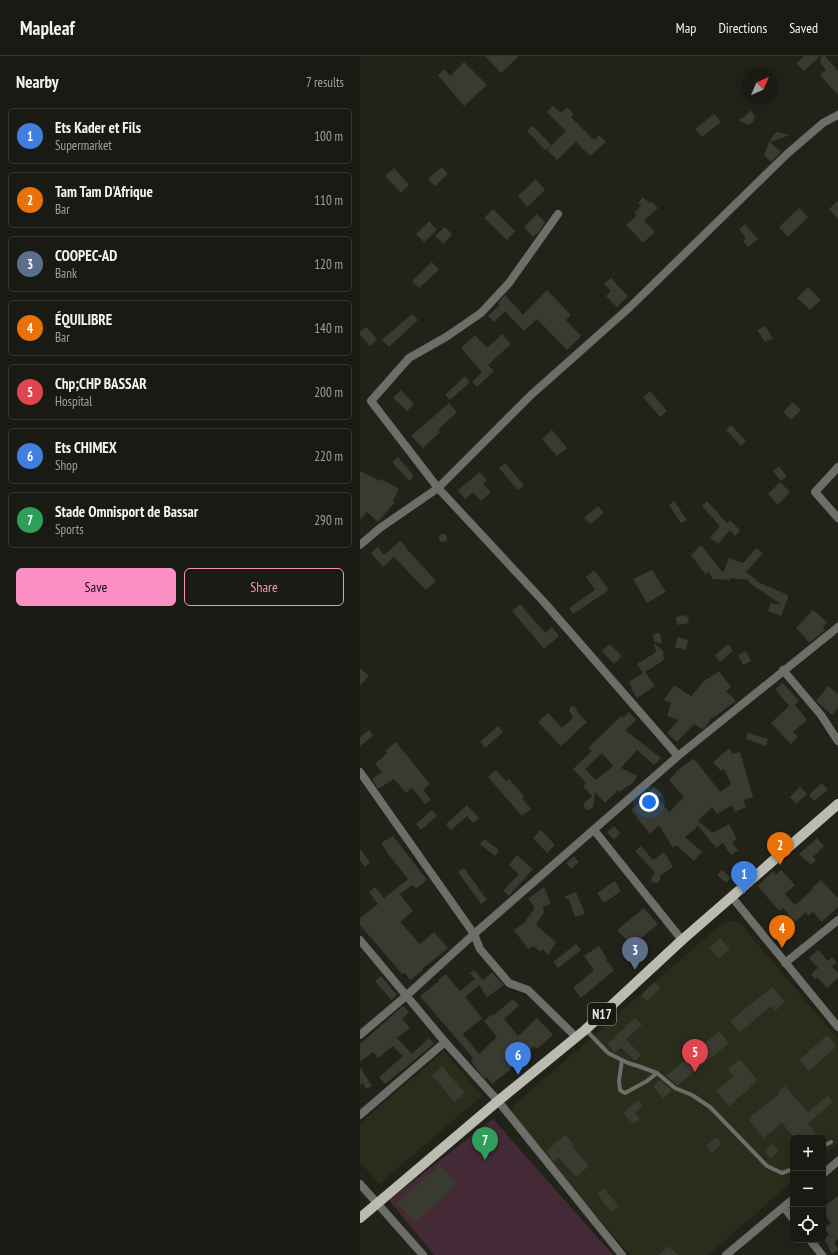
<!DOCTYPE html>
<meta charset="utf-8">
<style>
body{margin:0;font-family:"PT Sans Narrow",sans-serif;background:#22231c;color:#f1f3f6}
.controls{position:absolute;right:12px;bottom:12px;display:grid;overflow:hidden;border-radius:6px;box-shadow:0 2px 10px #0003}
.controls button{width:36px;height:36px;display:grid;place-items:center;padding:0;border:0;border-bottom:1px solid #373833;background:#191a13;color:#f1f3f6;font:20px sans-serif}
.compass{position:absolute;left:382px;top:12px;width:36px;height:36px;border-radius:50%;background:#191a13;box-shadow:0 2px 10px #0003;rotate:44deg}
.you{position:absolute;left:289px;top:746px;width:14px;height:14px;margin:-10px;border:3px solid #fff;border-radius:50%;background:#1a73e8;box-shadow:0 0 0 6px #1a73e833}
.badge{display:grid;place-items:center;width:26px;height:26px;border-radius:50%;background:#fb8fc4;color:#fff;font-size:13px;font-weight:700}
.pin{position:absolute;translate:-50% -33px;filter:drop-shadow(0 1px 2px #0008)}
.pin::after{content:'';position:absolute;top:21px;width:14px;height:12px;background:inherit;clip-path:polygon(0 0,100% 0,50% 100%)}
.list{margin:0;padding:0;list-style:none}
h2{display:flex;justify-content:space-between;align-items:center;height:52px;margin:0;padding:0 16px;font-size:17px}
h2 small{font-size:13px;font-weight:400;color:#9fa1a0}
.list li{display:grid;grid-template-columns:26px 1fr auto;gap:12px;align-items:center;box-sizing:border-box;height:56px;margin:0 8px 8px;padding:0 8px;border:1px solid #373833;border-radius:6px}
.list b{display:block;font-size:15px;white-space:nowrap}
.list p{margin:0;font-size:13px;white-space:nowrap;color:#9fa1a0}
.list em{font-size:13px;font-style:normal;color:#9fa1a0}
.actions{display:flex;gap:8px;padding:12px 16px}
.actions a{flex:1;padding:9px 0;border:1px solid #fb8fc4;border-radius:6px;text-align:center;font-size:14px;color:#fb8fc4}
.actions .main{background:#fb8fc4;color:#111}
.icon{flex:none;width:22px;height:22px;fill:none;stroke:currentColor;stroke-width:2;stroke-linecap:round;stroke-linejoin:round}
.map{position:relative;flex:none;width:478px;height:1199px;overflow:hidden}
header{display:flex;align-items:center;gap:24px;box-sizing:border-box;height:56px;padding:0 20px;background:#191a13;border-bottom:1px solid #373833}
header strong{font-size:19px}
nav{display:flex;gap:22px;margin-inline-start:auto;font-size:14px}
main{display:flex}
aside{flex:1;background:#191a13}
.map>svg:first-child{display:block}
.built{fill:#2a2c1c}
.green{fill:#442a36}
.building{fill:#393a30;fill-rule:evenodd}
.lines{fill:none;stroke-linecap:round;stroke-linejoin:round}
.lane{stroke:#6d6e69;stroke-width:4}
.street{stroke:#6d6e69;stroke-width:8}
.primary{stroke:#babcb1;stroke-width:10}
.labels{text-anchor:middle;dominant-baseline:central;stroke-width:3.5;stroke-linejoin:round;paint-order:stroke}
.shield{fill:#181910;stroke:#a9aaa2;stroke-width:1}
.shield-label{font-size:13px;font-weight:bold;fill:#e7e8e1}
</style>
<header>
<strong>Mapleaf</strong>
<nav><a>Map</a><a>Directions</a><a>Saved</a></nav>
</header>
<main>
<aside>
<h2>Nearby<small>7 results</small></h2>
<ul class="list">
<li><span class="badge" style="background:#3f7fe0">1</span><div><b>Ets Kader et Fils</b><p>Supermarket</p></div><em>100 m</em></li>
<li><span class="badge" style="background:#e8710a">2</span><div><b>Tam Tam D'Afrique</b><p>Bar</p></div><em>110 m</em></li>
<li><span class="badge" style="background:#5c6f8a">3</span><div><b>COOPEC-AD</b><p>Bank</p></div><em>120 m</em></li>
<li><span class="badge" style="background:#e8710a">4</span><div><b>ÉQUILIBRE</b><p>Bar</p></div><em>140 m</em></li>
<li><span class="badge" style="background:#e0444e">5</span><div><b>Chp;CHP BASSAR</b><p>Hospital</p></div><em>200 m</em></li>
<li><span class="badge" style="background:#3f7fe0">6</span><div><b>Ets CHIMEX</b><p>Shop</p></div><em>220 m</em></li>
<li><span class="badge" style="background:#2e9e5b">7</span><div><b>Stade Omnisport de Bassar</b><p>Sports</p></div><em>290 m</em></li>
</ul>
<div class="actions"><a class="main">Save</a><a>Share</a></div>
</aside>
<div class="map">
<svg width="478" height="1199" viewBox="0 0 478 1199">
<rect width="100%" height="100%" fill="#212319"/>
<!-- built -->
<path class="built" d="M365,865L379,866L478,983V1087L463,1100V1082H433V1125L348,1199H270L151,1061L153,1050Z
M84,995L122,1040L19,1128L0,1106V1067Z"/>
<!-- green -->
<path class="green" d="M133,1063L253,1199H74L29,1144Z"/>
<!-- building -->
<path class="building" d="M125,0H159L141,17Z
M444,0H460L444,15L436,7Z
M462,0H465L478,15V39L460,19L466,14L460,6Z
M104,6L127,29L104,50L78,19L84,13L90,20Z
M193,50L201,57L207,51L214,58L211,61L234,84L239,79L246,86L230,100L216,86L197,104L187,94L206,75L187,56Z
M391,54L395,62L392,67H390L388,69L378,64L384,61Z
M354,58L361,66L342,81L335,73Z
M173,70L191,89L185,94L167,75Z
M416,76L430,79L410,86L421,96L411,106L404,99L409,86Z
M82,111L88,118L75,130L68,123Z
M34,112L49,129L41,137L25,120Z
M176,123L185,134L167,151L158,140Z
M283,141L289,147L291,145L298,152L284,165L295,176L283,187L266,169L277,159L274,157L281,150L278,147Z
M478,145V163L469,153Z
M439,152L448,161L428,181L419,171Z
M133,153L155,175L147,184L124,162Z
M177,158L185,166L179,176L173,181L164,171Z
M69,165L77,174L64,186L56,178Z
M385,168L398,183L388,191L383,185L386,182L379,173Z
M85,171L92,178L84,188L75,180Z
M72,206L79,214L59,232L52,225Z
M251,222L268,240L257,251L246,240L251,235L244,228Z
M448,231L461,244L450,254L437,242Z
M187,234L211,259L206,264L221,280L207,294L177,263L164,275L145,255L134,266L128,260L140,249L138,247L145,239L163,259Z
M52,258L58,264L29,291L22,284Z
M405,270L413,282L405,286L397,274Z
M6,271L17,283L10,290L0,279V276Z
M142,278L151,288L128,309L134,315L117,331L112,326L122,316L101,292L115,279L127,292Z
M105,320L110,326L90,344L85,339Z
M41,334L54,348L47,355L33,342Z
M290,335L307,355L300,361L283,341Z
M433,346L441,354L431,364L423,356Z
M89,347L97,356L78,374L80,376L63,392L51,380Z
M371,369L386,385L381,390L366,374Z
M192,374L207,392L197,400L182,383Z
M38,401L54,420L49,425L32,406Z
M145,407L164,429L158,434L139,412Z
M419,410L427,420L421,425L413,415Z
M0,415L20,425L21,423L39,433L33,445L35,446L18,466L7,456L0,464Z
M120,416L127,424L123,428L131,436L121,445L113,436L105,443L98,434Z
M420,426L430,436L418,449L408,438Z
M314,445L327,464L321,467L309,449Z
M347,445L367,467L370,464L380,474L375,480L370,474L358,488L350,482L360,470L342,450Z
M238,450L244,457L230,468L224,462Z
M79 482a4 4 0 1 1 8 0a4 4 0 1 1-8 0Z
M40,485L46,490L45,491L76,525L66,534L34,501L23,511L11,497L18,491L24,499Z
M341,489L363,517L369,502L383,507L396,492L403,497L386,516L398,525L393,524L428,539V542L421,560L408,555L411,547L422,549L388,526L389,524L370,522V524L353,523L349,516L345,518L331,499Z
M234,514L249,534L213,558L209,552L235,534L226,521Z
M292,514L306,536L287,547L273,523Z
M160,548L185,577L192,571L199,580L184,593L152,555Z
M453,554L467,566L463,571L465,574L449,587L445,582H446L436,572Z
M327,559L329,567L317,569L316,561Z
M300,577L302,588L294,586L293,578Z
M318,581L328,584L326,594L315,591Z
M294,587L303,595L304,604L285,616L295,630L277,642L271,633L272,632L269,626L283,617L277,608L296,596Z
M250,588L262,600L254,608L242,595Z
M368,588L373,595L360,606L355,599Z
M386,595L391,605L383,609L378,599Z
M0,612L9,620L0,629Z
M359,615L371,631L366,635L376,645L353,662L352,661L346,671L342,673L334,668L317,686L307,677L319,664L307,660L311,647L304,644L314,629L331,640L347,622L348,623Z
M423,627L439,645L435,649L447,664L433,676L438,681L431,688L411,667L429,650L415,633Z
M468,630L478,638V652L472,659L456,645Z
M213,650L216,652L218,657L227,666L201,690L178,666L188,657L202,672L213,662L209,655L210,651Z
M269,656L276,664L265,674L301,702L294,709L277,694L261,712L277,720L273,727L259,736L258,734L245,747L235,736L233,751L231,753L227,754L224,751V747L232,740L223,730L226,727L213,713L232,695L228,692L261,660L263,662ZM242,697L253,710L236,724L225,713Z
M138,670L143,676L125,692L120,686Z
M9,674L13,680L0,690V681Z
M388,677L408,683L406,690L386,683Z
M36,686L70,728L63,734L71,744L65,748L52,732L46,737L34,723L18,733L12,723L22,716L15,708L27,697L25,695Z
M370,693L372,698L380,696L393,741L383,744L386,751L375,756L372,749L357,758L352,751L338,765L353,777L358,773L359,774L369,768L377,783L372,786L378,795L371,799L363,787L356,792L338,770L325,781L342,796L334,805L316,789L313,792L299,769L290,778L271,754L288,740L286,738L294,731L302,739L298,742L309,756L324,741L309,724L320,712L333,703L334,705L335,704L360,736L371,728L364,713L361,715L353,706L366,695Z
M136,714L146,725L149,723L164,740L162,742L171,753L162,760L128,721Z
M462,727L468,734L454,745L449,739Z
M440,731L447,738L436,748L430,741Z
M107,749L119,762L113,767L107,760L91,774L86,768Z
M72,754L77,760L61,774L56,768Z
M254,770L260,777L254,784L247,776Z
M181,774L195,789L187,797L173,782Z
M33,780L67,824L56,833L52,829L40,838L53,855L40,866L60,888L74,876L88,892L62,913L63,914L50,924L45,917L42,918L0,869V862L18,848L9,836L15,831L24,842L48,823L29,799L21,787Z
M457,782L464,790L453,801L456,804L451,809L439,798Z
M124,783L139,794L135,800L120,788Z
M281,790L293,804L304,796L313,811L300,820V824L298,826L295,827L292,825L289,827L295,816L275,795Z
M0,793L10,806L5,811L0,805Z
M157,799L173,813L149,840L143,835L159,818L149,809Z
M214,800L219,806L211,813L206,807Z
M104,812L127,844L121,848L98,816Z
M362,814L371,822L366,827L357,819Z
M421,814L435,829L425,838L435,849L453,833L452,832L461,824L478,842V851L462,866L453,856L448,860L446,856L435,866L423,852L419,855L398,830L413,815L416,819Z
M255,825L261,835L244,847L237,837Z
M184,831L191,848L183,851L184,856L176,869L196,886L188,899L183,893L181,896L173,890L168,893L154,874L164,867L174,853L173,848L168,843Z
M216,836L225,858L215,861L209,844L204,841Z
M284,852L298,868L272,890L257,874Z
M360,882L370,893L359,903L349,892Z
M216,888L221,894L198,912L193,906Z
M239,890L247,903L246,904L254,914L221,942L213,932L234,914L224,900Z
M458,894L468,905L472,901L477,907L472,910L478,917V922L467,932L457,921L455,923L451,918L458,912L449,902Z
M114,914L123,924L132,916L144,929L127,941L119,929L105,941L122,962L103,978L119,998L137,981L124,965L132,958L133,960L153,943L159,950L144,963L158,980L177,962L193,979L177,993L174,990L150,1012L151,1013L132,1028L127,1021L125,1023L118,1015L111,1005L113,1002L60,940L79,925L78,924L86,918L100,935L115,923L110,917Z
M21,920L37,939L31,944L15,925Z
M295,926L300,933L287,945L281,939Z
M412,931L425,946L415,955L411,950L380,976L370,965Z
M43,950L49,956L42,963L50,972L37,982L52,998L69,982L74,988L25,1028L19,1021L43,1000L33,990L18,1002L13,996L0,1006V988Z
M275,962L282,969L266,983L281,999L275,1005L261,991L255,997L247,988Z
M359,975L369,987L318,1029L306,1020Z
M467,979L477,990L449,1015L439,1004Z
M380,1003L397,1024L391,1030V1031L369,1050L356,1035L374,1020L368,1013Z
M82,1010L105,1037L94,1046L72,1019Z
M0,1011L12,1030L6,1033L3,1027L0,1029Z
M300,1024L312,1034L303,1043L293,1030Z
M425,1030L448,1056L468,1039L473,1046L448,1067L460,1082H434L422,1067L404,1082L388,1063L419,1038L418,1036Z
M278,1044L283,1050L275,1057L280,1063L273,1068L263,1057Z
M205,1079L214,1089L212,1090L229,1110L216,1121L199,1102L194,1106L186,1095Z
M356,1081L362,1088L352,1097L346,1090Z
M413,1088L419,1095L411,1102L404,1095Z
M80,1109L97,1128L55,1167L37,1147Z
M244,1132L259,1150L251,1156L237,1138Z
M478,1140V1183L474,1186L478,1194L472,1198L467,1189H468L463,1183L469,1179L464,1172L471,1167L463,1157V1151Z
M309,1190L318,1199H298Z"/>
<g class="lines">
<!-- lane -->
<path class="lane" d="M226,974L248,997L268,1007L278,1010L297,1017L315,1032L332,1039L350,1051L407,1110L422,1117L433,1113
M262,1004L259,1025L260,1034L265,1037L287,1025L297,1017
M463,1090L471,1086"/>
<!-- street -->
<path class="street" d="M198,158L149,227L121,257L86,281L49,302L11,345L78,432L183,545L318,700
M478,411L455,436L478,462
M0,489L20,472L78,432L171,339L270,251L427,98L463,67L478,59
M423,614L461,659L478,685
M0,716L114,878L120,893L149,927L168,934L216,981
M234,774L322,884
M371,840L478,971
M0,884L85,986L138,1045L262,1199
M425,907L478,864
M0,979L46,940L114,878L318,700L478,571
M0,1059L85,986
M463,1118L478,1105
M0,1128L63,1199
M424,1151L433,1163
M450,1184L462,1199
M366,1199L433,1143"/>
<!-- primary -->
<path class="primary" d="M0,1162L138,1045L225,974L322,884L478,748"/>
</g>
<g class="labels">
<!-- shield labels -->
<rect class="shield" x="228" y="947" width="28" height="22" rx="3"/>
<g class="shield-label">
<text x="242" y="958">N17</text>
</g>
</g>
</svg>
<div class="controls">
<button>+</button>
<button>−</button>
<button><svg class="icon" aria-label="locate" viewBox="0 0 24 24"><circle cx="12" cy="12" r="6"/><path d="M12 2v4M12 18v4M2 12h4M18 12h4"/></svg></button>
</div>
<svg class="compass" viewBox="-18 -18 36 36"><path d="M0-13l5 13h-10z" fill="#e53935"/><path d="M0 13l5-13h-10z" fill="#9fa1a0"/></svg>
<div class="you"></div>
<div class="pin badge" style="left:384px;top:838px;background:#3f7fe0">1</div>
<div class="pin badge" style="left:420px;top:809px;background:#e8710a">2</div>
<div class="pin badge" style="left:275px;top:914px;background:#5c6f8a">3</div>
<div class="pin badge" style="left:422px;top:892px;background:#e8710a">4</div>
<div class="pin badge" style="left:335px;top:1016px;background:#e0444e">5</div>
<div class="pin badge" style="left:158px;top:1019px;background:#3f7fe0">6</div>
<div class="pin badge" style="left:125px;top:1104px;background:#2e9e5b">7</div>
</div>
</main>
